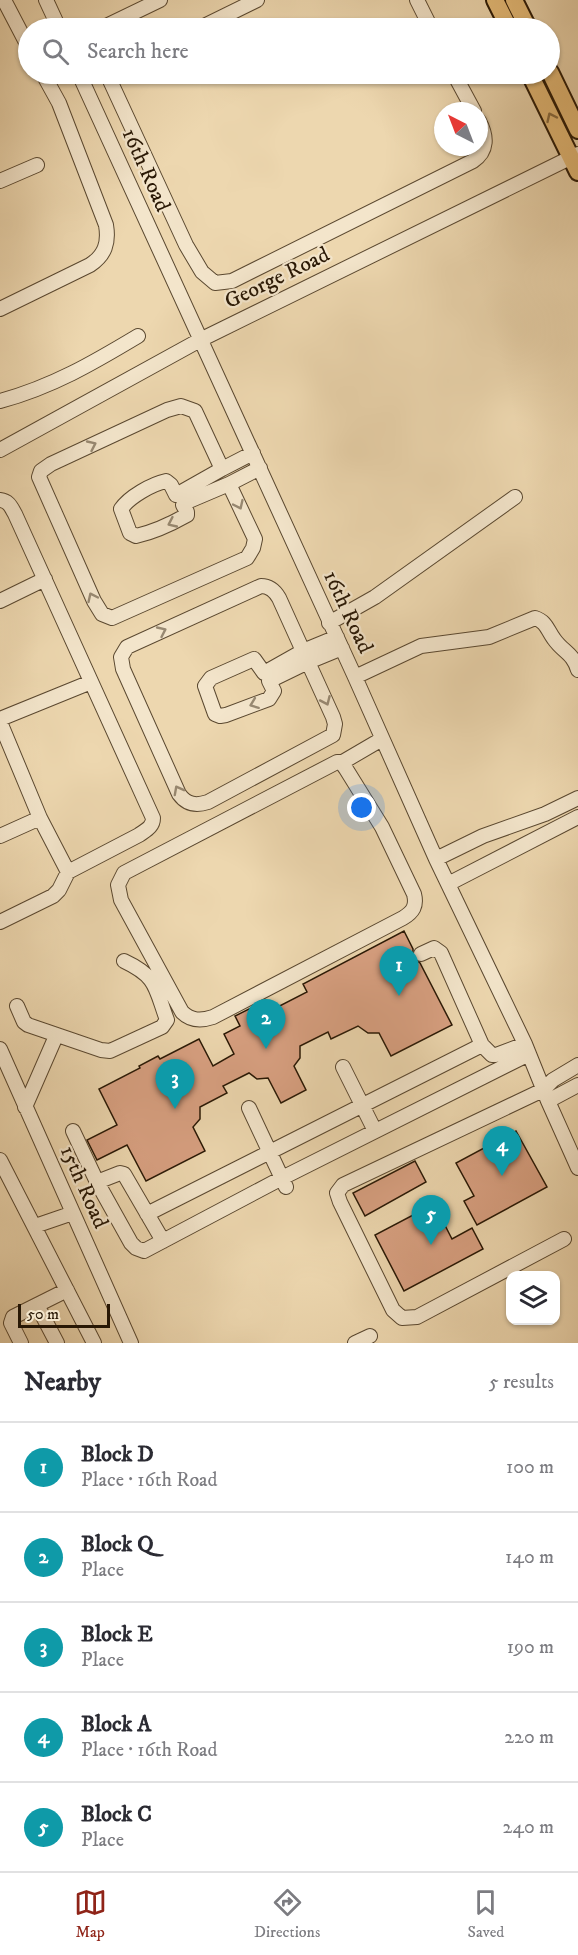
<!DOCTYPE html>
<meta charset="utf-8">
<style>
body{margin:0;font-family:"IM FELL DW Pica",serif;background:#f2f2f3;color:#2b2b33}
.controls{position:absolute;right:18px;bottom:18px;display:grid;overflow:hidden;border-radius:12px;box-shadow:0 2px 4px #0004}
.controls button{width:54px;height:54px;display:grid;place-items:center;padding:0;border:0;border-bottom:2px solid #e1e1e2;background:#fff;color:#2b2b33;font:30px sans-serif}
.compass{position:absolute;left:434px;top:102px;width:54px;height:54px;border-radius:50%;background:#fff;box-shadow:0 2px 4px #0004;rotate:318deg}
.scale{position:absolute;left:18px;bottom:15px;width:92px;box-sizing:border-box;padding-left:6px;border:3px solid #291805;border-top:0;font-size:16px;line-height:21px;white-space:nowrap;color:#291805;-webkit-text-stroke:4px #f3e5cb;paint-order:stroke}
.you{position:absolute;left:362px;top:808px;width:21px;height:21px;margin:-15px;border:4px solid #fff;border-radius:50%;background:#1a73e8;box-shadow:0 0 0 9px #1a73e833}
.badge{display:grid;place-items:center;width:39px;height:39px;border-radius:50%;background:#8f2418;color:#fff;font-size:20px;font-weight:700}
.pin{position:absolute;translate:-50% -50px;filter:drop-shadow(0 2px 3px #0008)}
.pin::after{content:'';position:absolute;top:32px;width:21px;height:18px;background:inherit;clip-path:polygon(0 0,100% 0,50% 100%)}
.list{margin:0;padding:0;list-style:none}
h2{display:flex;justify-content:space-between;align-items:center;height:78px;margin:0;padding:0 24px;font-size:26px}
h2 small{font-size:20px;font-weight:400;color:#7c7c81}
.list li{display:grid;grid-template-columns:39px 1fr auto;gap:18px;align-items:center;box-sizing:border-box;height:90px;padding:0 24px;border-top:2px solid #e1e1e2}
.list b{display:block;font-size:22px;white-space:nowrap}
.list p{margin:0;font-size:20px;white-space:nowrap;color:#7c7c81}
.list em{font-size:20px;font-style:normal;color:#7c7c81}
.icon{flex:none;width:33px;height:33px;fill:none;stroke:currentColor;stroke-width:2;stroke-linecap:round;stroke-linejoin:round}
.map{position:relative;flex:none;width:578px;height:1343px;overflow:hidden}
.search{position:absolute;background:#fff;box-shadow:0 2px 4px #0004;left:18px;right:18px;top:18px;height:66px;display:flex;align-items:center;gap:15px;box-sizing:border-box;padding:0 21px;border-radius:33px;color:#7c7c81;font-size:22px}
.sheet{height:528px;background:#fff}
nav{display:flex;justify-content:space-around;align-items:center;box-sizing:border-box;height:84px;border-top:2px solid #e1e1e2;background:#fff;font-size:16px;color:#7c7c81}
nav a{display:grid;justify-items:center;gap:3px}
nav .on{color:#8f2418}
.map>svg:first-child{display:block}
.building{fill:#d8a081;stroke:#291805;stroke-width:1.5}
.lines{fill:none;stroke-linecap:round;stroke-linejoin:round}
.minor-casing{stroke:#5a4830;stroke-width:16}
.major-casing{stroke:#291805;stroke-width:20}
.minor{stroke:#f3e5cb;stroke-width:14}
.major{stroke:#e6bc78;stroke-width:16}
.oneway{stroke:#886a3e}
.oneway2{stroke:#988972}
.labels{text-anchor:middle;dominant-baseline:central;stroke-width:4.5;stroke-linejoin:round;paint-order:stroke}
.street-label{font-size:22px;fill:#291805;stroke:#f3e5cb}
</style>
<div class="map">
<svg width="578" height="1343" viewBox="0 0 578 1343">
<rect width="100%" height="100%" fill="#edd7af"/>
<filter id="stains"><feTurbulence type="fractalNoise" baseFrequency=".00333" numOctaves="4"/><feColorMatrix values="0 0 0 0 .2 0 0 0 0 .09 0 0 0 0 .02 0 0 0 .5 -.17"/></filter>
<radialGradient id="worn" r=".72"><stop offset=".6" stop-color="#630" stop-opacity="0"/><stop offset="1" stop-color="#630" stop-opacity=".3"/></radialGradient>
<!-- building -->
<path class="building" d="M404,931L413,949V958L420,963L452,1025L391,1056L379,1033H368L358,1026L331,1039L328,1032L300,1046V1058L294,1066L306,1090L281,1103L268,1078L257,1079L249,1073L223,1086L227,1093L200,1107V1119L193,1127L205,1151L146,1181L127,1145L97,1160L87,1140L117,1125L99,1089L140,1068L139,1066L158,1056L160,1059L199,1039L213,1066L234,1054L224,1034L240,1026L235,1016L263,1002L268,1012L307,992L303,984Z
M516,1131L547,1187L477,1225L464,1201L474,1196L456,1163Z
M415,1161L426,1182L365,1216L353,1193Z
M434,1204L452,1239L472,1228L483,1249L404,1291L375,1235Z"/>
<g class="lines">
<!-- minor casing -->
<g class="minor-casing">
<path id="minor" d="M4,0L28,46
M46,0L59,28
M417,0L431,28
M102,28L160,0
M200,28L257,0
M79,74L355,677L436,859L525,1044L548,1101L578,1168
M107,74L186,245L202,272L215,283L232,281L473,161C488,151 487,136 479,121
M454,74L474,111
M0,181L37,165
M0,309L90,265C105,255 109,243 106,225L59,103L43,74
M0,401C52,387 93,363 138,336
M0,450L200,340L578,154
M253,453L222,469L195,411L181,406L167,410L51,464L41,471L39,477L94,601L102,614L112,618L247,558L253,548L255,539L229,484L260,468
M222,469L176,495L171,485L166,481C152,484 129,497 121,509L130,533L136,536C154,532 171,524 187,515V512L183,505L189,501L229,484
M0,500C9,501 11,507 15,514L153,818C153,827 146,830 139,835L68,872L59,890L53,896L0,922
M0,601L45,579
M329,623L375,597L515,497
M337,637L303,651L279,598C275,591 269,586 261,586L127,647L121,657L123,669L179,794C187,805 196,806 208,802L333,735L335,724L333,717L308,662L342,648
M303,651L264,673L254,659L211,678L205,686L215,714L220,716L226,715L269,699L274,691L269,681L308,662
M355,677L421,646L489,637L535,618C547,622 547,630 554,639C563,652 573,653 578,670
M0,719L91,682
M0,722L40,818L68,872
M337,762H341L346,769L382,827L414,894C417,906 413,912 403,918L213,1017C201,1021 191,1021 182,1012L121,900L118,885L124,873Z
M341,763L382,739
M0,836L40,818
M436,859L483,836L545,814L578,798
M448,884L578,817
M421,954L434,948L441,953L482,1045L492,1055H496L525,1044
M17,1006L24,1022L28,1025L101,1050L110,1051L162,1027L167,1020C155,988 158,977 124,961
M0,1049L131,1343
M343,1067L375,1131
M548,1101L578,1085
M25,1107L56,1036
M249,1108L286,1187
M73,1131L97,1182L131,1243L136,1248L144,1251L282,1178L529,1054
M0,1160L94,1343
M97,1182L120,1173L124,1174L163,1241
M147,1214L482,1045
M35,1226L73,1213
M564,1239L417,1317L402,1318L393,1310L340,1202L337,1193L343,1185L543,1090L553,1080L578,1065
M37,1305L57,1343
M21,1343L11,1323L13,1317L67,1290
M355,1343L370,1336"/>
</g>
<!-- major casing -->
<g class="major-casing">
<path id="major" d="M495,0L509,28
M514,0L528,28
M550,72L578,130
M530,74L578,172"/>
</g>
<!-- minor -->
<use href="#minor" class="minor"/>
<!-- major -->
<use href="#major" class="major"/>
</g>
<!-- one-way arrows -->
<defs><path id="oneway-chevron" d="M-2-3.5L2.5 0L-2 3.5" fill="none" stroke-width="1.6" stroke-linecap="round" stroke-linejoin="round" transform="scale(1.5)"/></defs>
<use class="oneway" href="#oneway-chevron" transform="translate(551 117) rotate(-115)"/>
<g class="oneway2">
<use href="#oneway-chevron" transform="translate(92 445) rotate(-25)"/>
<use href="#oneway-chevron" transform="translate(239 505) rotate(65)"/>
<use href="#oneway-chevron" transform="translate(172 523) rotate(155)"/>
<use href="#oneway-chevron" transform="translate(92 597) rotate(-115)"/>
<use href="#oneway-chevron" transform="translate(162 631) rotate(-25)"/>
<use href="#oneway-chevron" transform="translate(326 701) rotate(66)"/>
<use href="#oneway-chevron" transform="translate(254 704) rotate(159)"/>
<use href="#oneway-chevron" transform="translate(178 790) rotate(-118)"/>
</g>
<g class="labels">
<!-- street labels -->
<g class="street-label">
<text transform="translate(146 170) rotate(66)">16th Road</text>
<text transform="translate(277 278) rotate(-26)">George Road</text>
<text transform="translate(348 612) rotate(65)">16th Road</text>
<text transform="translate(84 1187) rotate(66)">15th Road</text>
</g>
</g>
<rect width="100%" height="100%" filter="url(#stains)"/>
<rect width="100%" height="100%" fill="url(#worn)"/>
</svg>
<div class="controls">
<button><svg class="icon" aria-label="layers" viewBox="0 0 24 24"><path d="M12 4l9 5-9 5-9-5zM3 14l9 5 9-5"/></svg></button>
</div>
<svg class="compass" viewBox="-18 -18 36 36"><path d="M0-13l5 13h-10z" fill="#e53935"/><path d="M0 13l5-13h-10z" fill="#7c7c81"/></svg>
<div class="scale">50 m</div>
<div class="you"></div>
<div class="pin badge" style="left:399px;top:996px;background:#0f9aa8">1</div>
<div class="pin badge" style="left:266px;top:1049px;background:#0f9aa8">2</div>
<div class="pin badge" style="left:175px;top:1109px;background:#0f9aa8">3</div>
<div class="pin badge" style="left:502px;top:1176px;background:#0f9aa8">4</div>
<div class="pin badge" style="left:431px;top:1245px;background:#0f9aa8">5</div>
<div class="search"><svg class="icon" aria-label="search" viewBox="0 0 24 24"><circle cx="10" cy="10" r="6"/><path d="M15 15l6 6"/></svg>Search here</div>
</div>
<section class="sheet">
<h2>Nearby<small>5 results</small></h2>
<ul class="list">
<li><span class="badge" style="background:#0f9aa8">1</span><div><b>Block D</b><p>Place · 16th Road</p></div><em>100 m</em></li>
<li><span class="badge" style="background:#0f9aa8">2</span><div><b>Block Q</b><p>Place</p></div><em>140 m</em></li>
<li><span class="badge" style="background:#0f9aa8">3</span><div><b>Block E</b><p>Place</p></div><em>190 m</em></li>
<li><span class="badge" style="background:#0f9aa8">4</span><div><b>Block A</b><p>Place · 16th Road</p></div><em>220 m</em></li>
<li><span class="badge" style="background:#0f9aa8">5</span><div><b>Block C</b><p>Place</p></div><em>240 m</em></li>
</ul>
</section>
<nav>
<a class="on"><svg class="icon" aria-label="map" viewBox="0 0 24 24"><path d="M3 6l6-2 6 2 6-2v14l-6 2-6-2-6 2zM9 4v14M15 6v14"/></svg>Map</a>
<a><svg class="icon" aria-label="directions" viewBox="0 0 24 24"><path d="M12 3l9 9-9 9-9-9zM9 14v-3h6M13 9l2 2-2 2"/></svg>Directions</a>
<a><svg class="icon" aria-label="saved" viewBox="0 0 24 24"><path d="M7 4h10v16l-5-4-5 4z"/></svg>Saved</a>
</nav>
